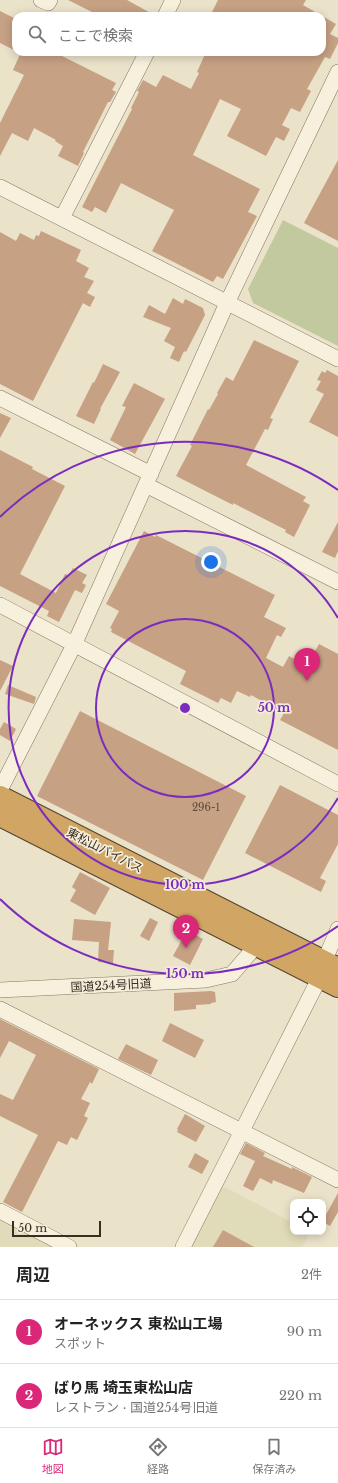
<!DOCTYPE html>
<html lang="ja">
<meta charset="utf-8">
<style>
body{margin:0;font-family:"Libre Baskerville","Noto Sans JP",serif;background:#f2f2f2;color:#222}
.controls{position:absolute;right:12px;bottom:12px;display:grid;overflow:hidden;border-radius:8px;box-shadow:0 2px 10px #0003}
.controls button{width:36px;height:36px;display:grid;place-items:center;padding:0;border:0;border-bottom:1px solid #e0e0e0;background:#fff;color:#222;font:20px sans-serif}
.scale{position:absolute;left:12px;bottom:10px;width:89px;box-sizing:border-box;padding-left:4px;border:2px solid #382e22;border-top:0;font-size:11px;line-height:14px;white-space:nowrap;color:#382e22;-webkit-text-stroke:3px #f3ecd9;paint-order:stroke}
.you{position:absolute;left:211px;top:562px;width:14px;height:14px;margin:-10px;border:3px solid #fff;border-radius:50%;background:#1a73e8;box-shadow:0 0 0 6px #1a73e833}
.badge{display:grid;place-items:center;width:26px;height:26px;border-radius:50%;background:#db2777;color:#fff;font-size:13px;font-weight:700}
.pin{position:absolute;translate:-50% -33px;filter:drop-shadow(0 1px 2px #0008)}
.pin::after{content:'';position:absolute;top:21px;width:14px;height:12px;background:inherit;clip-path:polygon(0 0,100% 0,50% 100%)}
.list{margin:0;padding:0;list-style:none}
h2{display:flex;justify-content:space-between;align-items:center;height:52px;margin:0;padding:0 16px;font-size:17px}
h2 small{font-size:13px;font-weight:400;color:#767676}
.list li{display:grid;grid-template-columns:26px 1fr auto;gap:12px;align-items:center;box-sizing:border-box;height:64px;padding:0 16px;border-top:1px solid #e0e0e0}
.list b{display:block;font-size:15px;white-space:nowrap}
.list p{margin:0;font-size:13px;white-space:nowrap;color:#767676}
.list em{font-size:13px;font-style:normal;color:#767676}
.icon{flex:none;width:22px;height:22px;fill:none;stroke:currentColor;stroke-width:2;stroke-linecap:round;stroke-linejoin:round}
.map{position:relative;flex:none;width:338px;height:1247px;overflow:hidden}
.search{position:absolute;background:#fff;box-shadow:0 2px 10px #0003;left:12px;right:12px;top:12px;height:44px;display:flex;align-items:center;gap:10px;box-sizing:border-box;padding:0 14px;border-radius:12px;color:#767676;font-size:15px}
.sheet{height:180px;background:#fff}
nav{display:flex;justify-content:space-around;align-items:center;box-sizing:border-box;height:56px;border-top:1px solid #e0e0e0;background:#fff;font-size:11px;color:#767676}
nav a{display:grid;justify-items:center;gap:2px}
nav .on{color:#db2777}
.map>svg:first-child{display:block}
.farmland{fill:#e0dbb8}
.green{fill:#c3c99f}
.building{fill:#c6a184}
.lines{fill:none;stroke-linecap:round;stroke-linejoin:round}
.minor-casing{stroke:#867660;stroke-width:16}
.highway-casing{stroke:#543;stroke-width:24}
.minor{stroke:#f6f0dd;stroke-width:15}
.highway{stroke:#d1a564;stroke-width:22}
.ring{fill:none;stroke:#7b2cbf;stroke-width:2}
.labels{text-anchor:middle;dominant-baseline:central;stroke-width:3.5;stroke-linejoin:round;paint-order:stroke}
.number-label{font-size:10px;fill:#5c4b3a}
.street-label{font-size:12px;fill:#382e22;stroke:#f3ecd9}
.centre{fill:#7b2cbf;stroke:#f3ecd9;stroke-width:2}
.ring-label{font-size:12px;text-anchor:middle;font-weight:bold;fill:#7b2cbf;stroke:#f3ecd9;stroke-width:3.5;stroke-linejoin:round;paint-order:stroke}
</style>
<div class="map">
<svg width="338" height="1247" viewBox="0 0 338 1247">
<rect width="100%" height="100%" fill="#ebe2ca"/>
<!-- farmland -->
<path class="farmland" d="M225,1187L293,1223V1232H310L302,1247H189L221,1188Z
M0,1216L61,1247H0Z"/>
<!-- green -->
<path class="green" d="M283,220L338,248V346L253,303L248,289Z"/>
<!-- building -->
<path class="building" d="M68,0H127L156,16H100Z
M218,0H306L303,5L336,24L330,34L338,38V43L330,59L325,57L307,89L311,91L300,112L291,108L282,125L290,129L284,141L276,137L266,156L227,136L241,109L220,99L193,155L260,189L248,212L257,216L223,279L217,276L213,282L152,251L174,210L121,183L106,213L95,207L92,212L82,207L132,109L131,108L139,92L137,91L143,80L156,87L163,75L191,89L199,73L197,72L206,52H322V16H210Z
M0,11L16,19V51L0,43Z
M21,52H62L60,55L116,83L112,90L116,92L110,102H108L83,152L84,153L78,166L58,156L63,146L55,141L56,140L34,128L28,141L12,133L0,156V123L24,75L13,70Z
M338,160V241L304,223Z
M41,231L81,250L76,261L89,268L84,277L94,281L87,293L95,297L90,307L83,303L33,401L0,384V232L16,241L20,233L34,240L36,235L39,236Z
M173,298L183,304L185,299L203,308L205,315L186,352L184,351L179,362L170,358L175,347L164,341L171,328L143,317L149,305L165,314Z
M254,340L299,361L270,418L273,419L268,430L265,429L246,465L306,497L303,501L310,505L294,537L285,532L286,530L233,503V505L176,476L192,446L190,445L208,409L209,410L218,394L217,393L226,377L233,381Z
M103,364L120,372L100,409H101L94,424L76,416L93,382L94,383Z
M327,370L338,376V437L309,422L324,394L316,390L321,381L317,380L322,371L325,373Z
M134,383L165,399L135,454L110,440L126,407L122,406Z
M0,413L11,418L0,438Z
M0,450L33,467L32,469L65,486L20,574L56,593L65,574L69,575L73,568L87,575L82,583L86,585L82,593L75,590L59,622L47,616L49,611L0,586Z
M338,522V551L335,558L322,552Z
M144,531L155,537L156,535L275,595L264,617L286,628L281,637L277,635L266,658L283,667L289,656L296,660L300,653L311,659L319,644L338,654V750L280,720L284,713L251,695L250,697L237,691L231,703L221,698L218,703L180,684L186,671L111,632L112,629L110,628L119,611L106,604Z
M0,660L13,666L0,691Z
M8,685L36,697L34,704L5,694Z
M80,711L246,796L203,880L37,796Z
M4,722L16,729L10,741L0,735V729Z
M280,785L338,815V844L320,878L326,881L321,892L245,853Z
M80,872L110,888L95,915L70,901L76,890L72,887Z
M150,918L158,922L149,941L140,936Z
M74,919L111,922L108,950H114L113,963L98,962L99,942L72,940Z
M187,930L203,939L190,965L173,956Z
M211,991L215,992L216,1002L211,1003V1004L196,1005V1009L174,1011V993Z
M0,1019L99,1069L92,1084L90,1082L81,1099L90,1103L84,1116L88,1118L77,1140L71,1137L67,1145L58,1141L22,1212L3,1202L38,1135L0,1116V1094L13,1100L36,1055L9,1041L0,1058Z
M170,1023L204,1040L195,1058L162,1041Z
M126,1044L158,1060L151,1075L118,1059Z
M185,1114L205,1126L196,1142L177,1132L178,1130L177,1129Z
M246,1143L265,1153L263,1156L292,1169V1167L312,1177L304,1193L273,1180L272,1184L260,1178L253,1191L243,1186L255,1161L240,1154Z
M195,1153L209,1161L202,1174L188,1167Z
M338,1193V1212L330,1226L323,1222V1220Z
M223,1230L254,1247H213Z"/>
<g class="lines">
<!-- minor casing -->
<g class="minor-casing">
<path id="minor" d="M41,0L48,3L50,0
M165,16L173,0
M0,187L338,359
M62,218L147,52
M0,398L151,474
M146,485L338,582
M0,605L338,784
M0,790L74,645L227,303L338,72
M324,962L338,929
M0,990L206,980L232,974L256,946
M0,1009L338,1180
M0,1211L69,1247
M183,1247L320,977"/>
</g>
<!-- highway casing -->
<g class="highway-casing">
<path id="highway" d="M0,797L338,969
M0,815L338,986"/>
</g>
<!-- minor -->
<use href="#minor" class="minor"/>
<!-- highway -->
<use href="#highway" class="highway"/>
</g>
<!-- distance rings -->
<g class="ring">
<circle cx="185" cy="708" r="89"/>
<path d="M338 798A177 177 0 1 1 338 618"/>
<path d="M338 926A266 266 0 0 1 0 899M0 517A266 266 0 0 1 338 490"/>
</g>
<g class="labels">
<!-- number labels -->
<g class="number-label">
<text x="206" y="807">296-1</text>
</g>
<!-- street labels -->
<g class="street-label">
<text transform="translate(105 850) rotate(27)">東松山バイパス</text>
<text transform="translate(111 985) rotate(-3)">国道254号旧道</text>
</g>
</g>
<circle cx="185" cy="708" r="6" class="centre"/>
<g class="ring-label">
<text x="274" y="712">50 m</text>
<text x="185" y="889">100 m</text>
<text x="185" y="978">150 m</text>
</g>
</svg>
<div class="controls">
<button><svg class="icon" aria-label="locate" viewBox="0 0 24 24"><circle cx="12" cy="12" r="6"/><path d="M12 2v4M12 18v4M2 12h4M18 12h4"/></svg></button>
</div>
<div class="scale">50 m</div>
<div class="you"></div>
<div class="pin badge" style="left:307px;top:681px">1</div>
<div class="pin badge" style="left:186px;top:948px">2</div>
<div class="search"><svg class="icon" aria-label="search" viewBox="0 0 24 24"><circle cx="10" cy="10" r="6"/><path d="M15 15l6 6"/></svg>ここで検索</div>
</div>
<section class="sheet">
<h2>周辺<small>2件</small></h2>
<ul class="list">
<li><span class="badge">1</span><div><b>オーネックス 東松山工場</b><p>スポット</p></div><em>90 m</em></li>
<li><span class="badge">2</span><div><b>ばり馬 埼玉東松山店</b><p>レストラン · 国道254号旧道</p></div><em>220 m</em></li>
</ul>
</section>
<nav>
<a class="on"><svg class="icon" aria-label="map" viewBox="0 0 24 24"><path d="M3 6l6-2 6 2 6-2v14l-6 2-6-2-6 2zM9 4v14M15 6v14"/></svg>地図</a>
<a><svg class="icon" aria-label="directions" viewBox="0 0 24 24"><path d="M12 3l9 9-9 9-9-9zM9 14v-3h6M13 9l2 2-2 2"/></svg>経路</a>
<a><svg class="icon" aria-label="saved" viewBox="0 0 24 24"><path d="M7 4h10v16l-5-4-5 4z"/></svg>保存済み</a>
</nav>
